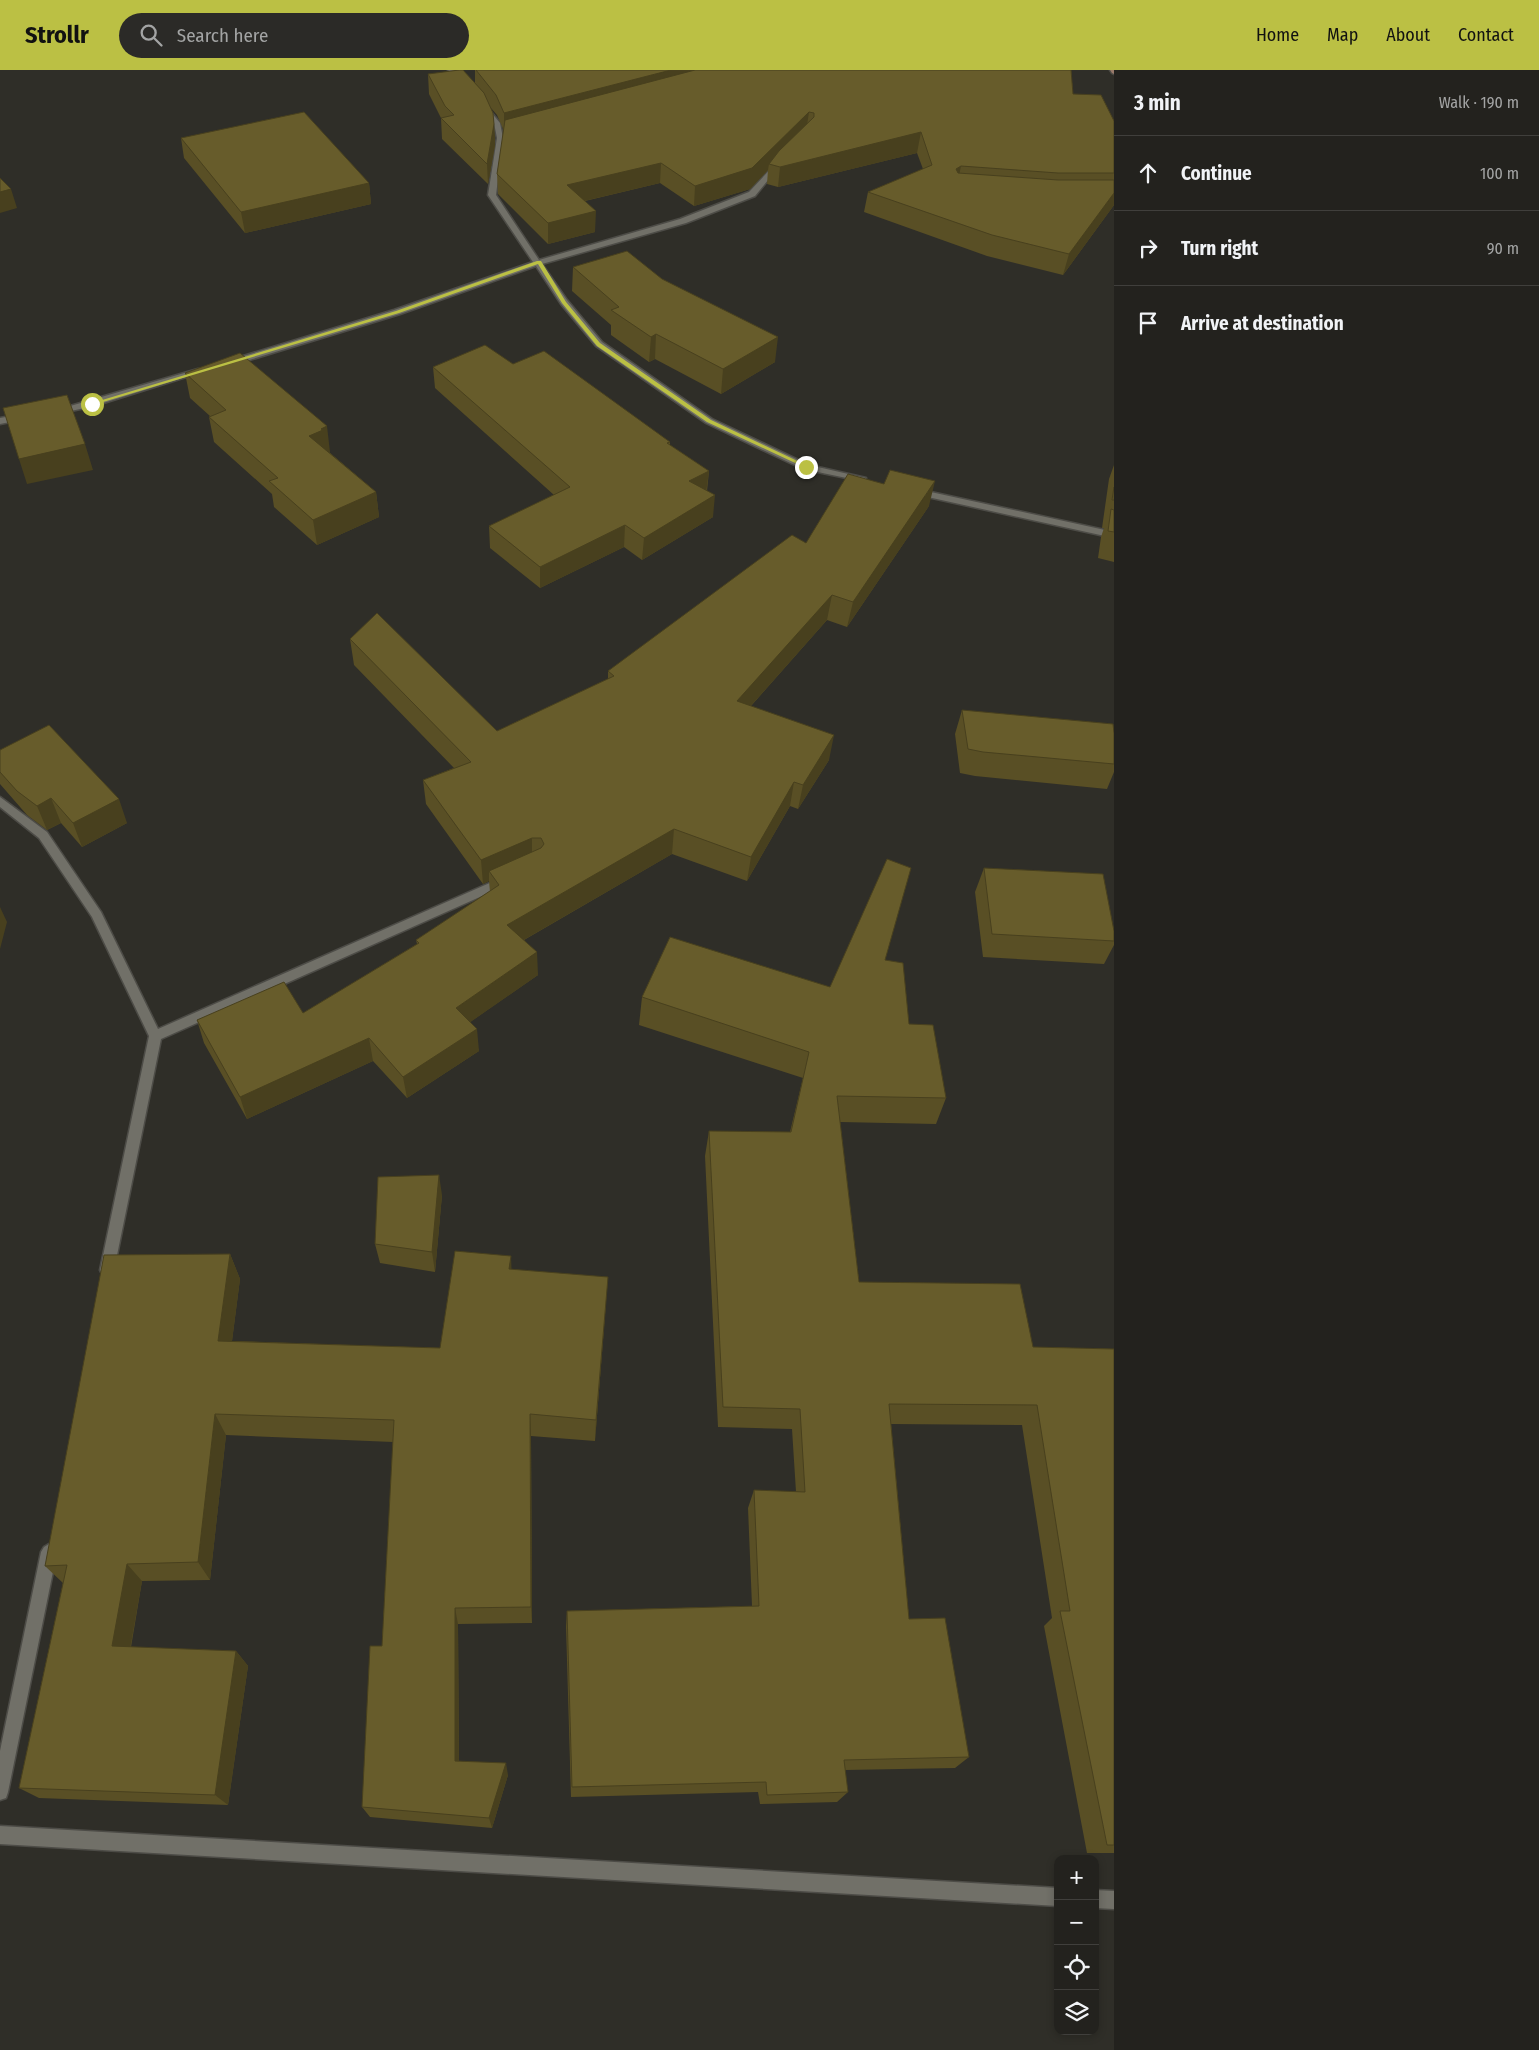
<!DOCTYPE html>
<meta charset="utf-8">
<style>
body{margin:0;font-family:"Fira Sans Condensed",sans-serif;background:#2b2a27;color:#f1f3f6}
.controls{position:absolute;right:15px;bottom:15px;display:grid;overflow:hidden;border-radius:10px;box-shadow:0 2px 8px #0003}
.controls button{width:45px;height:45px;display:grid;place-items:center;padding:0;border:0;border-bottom:1px solid #403f3c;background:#23221e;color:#f1f3f6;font:25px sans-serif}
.stop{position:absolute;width:15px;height:15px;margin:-11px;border:4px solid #bbc044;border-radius:50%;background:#fff}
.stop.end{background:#bbc044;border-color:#fff;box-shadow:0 1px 5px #0008}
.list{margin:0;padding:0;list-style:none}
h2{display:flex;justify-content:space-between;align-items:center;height:65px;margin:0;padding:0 20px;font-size:21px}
h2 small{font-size:16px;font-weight:400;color:#a3a4a4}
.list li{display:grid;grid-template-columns:32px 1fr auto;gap:15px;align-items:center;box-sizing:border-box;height:75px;padding:0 20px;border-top:1px solid #403f3c}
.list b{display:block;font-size:19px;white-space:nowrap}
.list em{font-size:16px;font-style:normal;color:#a3a4a4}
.icon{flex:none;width:28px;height:28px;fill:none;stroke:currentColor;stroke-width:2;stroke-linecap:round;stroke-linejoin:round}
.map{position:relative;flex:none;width:1114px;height:1980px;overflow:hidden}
header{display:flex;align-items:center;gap:30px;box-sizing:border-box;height:70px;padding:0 25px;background:#bbc044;color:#111}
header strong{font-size:24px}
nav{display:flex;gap:28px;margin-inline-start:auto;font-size:18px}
.search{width:350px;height:45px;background:#2b2a27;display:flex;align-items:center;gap:12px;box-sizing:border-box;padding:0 18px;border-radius:28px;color:#a3a4a4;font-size:19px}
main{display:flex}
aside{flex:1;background:#23221e}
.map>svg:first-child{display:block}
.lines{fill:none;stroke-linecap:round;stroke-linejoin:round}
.street-casing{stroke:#4d4c47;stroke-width:3}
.secondary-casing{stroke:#4d4c47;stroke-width:3}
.street{fill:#717068;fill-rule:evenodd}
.secondary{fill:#997a6a;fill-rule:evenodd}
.wall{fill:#594f25}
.shaded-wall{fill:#48401e}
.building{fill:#675c2b;stroke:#48401e}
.route{fill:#bbc044}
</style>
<header>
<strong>Strollr</strong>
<div class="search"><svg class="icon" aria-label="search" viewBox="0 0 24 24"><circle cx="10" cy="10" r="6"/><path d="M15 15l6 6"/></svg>Search here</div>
<nav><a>Home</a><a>Map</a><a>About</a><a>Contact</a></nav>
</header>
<main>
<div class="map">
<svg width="1114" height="1980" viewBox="0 0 1114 1980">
<rect width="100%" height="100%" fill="#2f2e28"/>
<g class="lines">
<!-- street casing -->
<g class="street-casing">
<path id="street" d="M448,0H457L451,3Z
M482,36H486L500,53L503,68L496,125L539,190L680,149L749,122L777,92H781V94L755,126L686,153L542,194L567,230L602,272L712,349L809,395L866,408V412L803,399L706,353L596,276L561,234L536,196L400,244L233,295H227V291L394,240L533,192L488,125L497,68L494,53L481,37Z
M198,299L205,301L94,336L57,344L53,341Z
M22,344L25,345V349L0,354V348Z
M917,419L1114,462V468L914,424V420Z
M0,727L47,762L101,842L158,959L501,808H509L511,811L509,814L161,969L114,1200L112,1204L107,1206L102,1204L100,1200L149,966L92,847L39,768L0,737Z
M49,1474L54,1477L57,1482L8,1722L6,1728L0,1730V1681L41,1482L44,1477Z
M0,1756L1058,1818V1836L0,1774Z
M1095,1820L1114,1821V1839L1095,1838Z"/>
</g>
<!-- secondary casing -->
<g class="secondary-casing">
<path id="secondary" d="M1110,0H1114V4L1112,3Z"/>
</g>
<!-- street -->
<use href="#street" class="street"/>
<!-- secondary -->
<use href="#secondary" class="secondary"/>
</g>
<!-- wall -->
<path class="wall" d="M475,0H1071L1073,24L1114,51V135L1063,205L987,186L864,142L868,122L923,99L917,83L778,117L767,114L768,100L750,119L694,136L660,113L585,131L595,162L548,174L498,124L497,104L504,61L497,45L491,38L494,54L495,75L488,114L442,69L441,48L429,24L428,4L475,13Z
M181,68L369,113L371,134L245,163L184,88Z
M573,197L662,209L775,292L721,324L655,289L649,292L611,265V255L572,221Z
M513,294L670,372V375L709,401L707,421L713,447L642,490L624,477L540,518L490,478L489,456L554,425L435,318L433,297Z
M185,303L330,382H329L376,422L379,447L317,475L274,437L272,424L214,372L209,347L210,346L190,328Z
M1114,395V492L1098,488L1101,467L1104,458H1102L1109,409Z
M929,436L847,557L827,550L751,636L829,690L798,739L790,736L747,811L672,784L524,870L538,905L470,952L479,981L407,1028L373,991L247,1049L204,973L197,950L303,943L417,874L416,870L490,822L489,811L483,814L426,734L423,710L454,698L354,595L350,569L497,661L608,609V601L806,473Z
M962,640L1114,663V702L1107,719L975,706L960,703L955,664Z
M0,680L127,753L82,777L61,753L47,760L27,745L0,714Z
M984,798L1114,861V875L1104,894L983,887L975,822Z
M885,890L909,954L946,1028L936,1054L840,1052L859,1212L1033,1277L1114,1279V1783H1087L1044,1556L1052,1548L1022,1355L891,1354L909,1549L969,1687L955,1698L845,1700L848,1722L837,1732L760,1734L758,1722L571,1727L566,1556L567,1541L752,1536L748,1438L754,1420L796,1422L792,1359L718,1357L705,1086L709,1061L790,1062L803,1008L639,955L642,927L830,917Z
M442,1125L435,1202L380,1193L375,1174Z
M230,1184L240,1209L232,1271L440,1278L512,1199L606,1232L595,1371L531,1366L532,1553L458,1554L459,1691L508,1705L492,1758L370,1747L362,1737L382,1576L393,1372L226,1365L210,1510L142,1511L131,1577L236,1581L248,1596L228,1735L39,1728L19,1718L63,1513L45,1496Z"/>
<!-- shaded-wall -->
<path class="shaded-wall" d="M671,0H747L504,63V43Z
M809,42L806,62L769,94L768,100L750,119L694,136L695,116Z
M494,54L495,75L488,114L487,94Z
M921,62L917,83L778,117L780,97Z
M661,93L660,113L567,135V115Z
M961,96L957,116L956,99Z
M369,113L371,134L245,163L241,142Z
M11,119L17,138L0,143V122Z
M1114,123V135L1063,205L1069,184Z
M596,141L595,162L548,174V153Z
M656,264L655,289L649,292L651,267Z
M778,267L775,292L721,324L723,299Z
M327,356L330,382L327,383L309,366Z
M85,374L93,400L27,414L19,389Z
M709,401L706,423L689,411Z
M935,411L929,436L847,557L853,532Z
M376,422L379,447L317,475L313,450Z
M715,425L713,447L642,490L644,468Z
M625,455L624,477L540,518V497Z
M832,525L827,550L733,656L737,631Z
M834,665L829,690L798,739L803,715Z
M794,712L790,736L747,811L751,787Z
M51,728L61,753L47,760L37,736Z
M119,729L127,753L82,777L73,753Z
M674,759L672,784L508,879L507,855Z
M532,768V792L489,801V811L483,814L481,790Z
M0,837L7,852L0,879Z
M537,882L538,905L459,960L456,938Z
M477,959L479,981L407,1028L403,1007Z
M369,968L373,991L247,1049L240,1027Z
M439,1105L442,1125L435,1202L432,1182Z
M230,1184L240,1209L229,1294L218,1271Z
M511,1186L512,1211L509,1199Z
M608,1207L606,1232L595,1371L596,1350Z
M215,1344L226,1365L210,1510L198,1492Z
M530,1344L531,1366L532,1553L531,1537Z
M127,1494L142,1511L128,1591L112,1576Z
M455,1538L458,1554L459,1703L455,1691Z
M236,1581L248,1596L228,1735L215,1725Z
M506,1693L508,1705L492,1758L489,1748Z"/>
<!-- building -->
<path class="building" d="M459,0H463L484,23L493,43L494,54L487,94L441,48L454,45L445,36L428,4Z
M476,0H671L504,43L496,25Z
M695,0H1071L1073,24L1101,25L1114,51V103H1058L961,96L956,99L958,103L1058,110H1114V123L1069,184L992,165L868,122L932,95L921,62L780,97L769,94L779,81L814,47V43L809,42L752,98L695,116L661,93L567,115L596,141L548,153L497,104L505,50Z
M304,42L369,113L241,142L181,68Z
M0,108L11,119L0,122Z
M627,181L662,209L778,267L723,299L656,264L651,267L611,240L619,237L573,197Z
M485,275L513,294L544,281L670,372L667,373L709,401L689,411L715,425L644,468L625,455L540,497L489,456L570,417L433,297Z
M240,283L327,356L321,359L323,360L309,366L376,422L313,450L269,411L278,408L209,347L226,340L185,303Z
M67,325L85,374L19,389L3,338Z
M890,400L935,411L853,532L832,525L737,631L834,665L803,715L794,712L751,787L674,759L507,855L537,882L456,938L477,959L403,1007L369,968L240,1027L197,950L284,912L303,943L419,873L416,870L499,815L489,801L541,778L544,774L541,768H532L481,790L423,710L471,692L350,569L377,543L497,661L614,606L608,601L792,465L806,473L848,404L884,414Z
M1114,417V430H1112Z
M1111,439L1114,440V462L1108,461Z
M962,640L1113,654L1114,663V694L983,682L968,679Z
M49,655L119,729L73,753L51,728L37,736L17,721L0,702V680Z
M887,789L911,798L885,890L903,893L909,954L933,955L946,1028L837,1026L859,1212L1020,1214L1033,1277L1114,1279V1775H1107L1060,1541H1070L1037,1335L889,1334L909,1549L945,1548L969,1687L844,1690L848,1722L767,1725L766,1712L572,1717L567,1541L759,1536L754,1420L805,1422L800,1339L723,1337L709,1061L791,1062L809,982L642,927L670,867L830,917Z
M984,798L1103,804L1114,861V871L992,864Z
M439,1105L432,1182L375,1174L378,1107Z
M455,1181L511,1186L509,1199L608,1207L596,1350L530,1344L531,1537L455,1538V1691L506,1693L489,1748L362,1737L370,1576H382L394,1350L215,1344L198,1492L127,1494L112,1576L236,1581L215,1725L19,1718L67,1495L45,1496L104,1185L230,1184L218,1271L440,1278Z"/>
<!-- route -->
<path class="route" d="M537,191H541L566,232L600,273L711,350L808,396V399L707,352L597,276L562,233L538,194L399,243L93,335L89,334L396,241Z"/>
</svg>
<div class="controls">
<button>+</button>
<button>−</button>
<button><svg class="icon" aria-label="locate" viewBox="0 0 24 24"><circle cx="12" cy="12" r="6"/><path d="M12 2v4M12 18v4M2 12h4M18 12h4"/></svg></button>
<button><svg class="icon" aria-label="layers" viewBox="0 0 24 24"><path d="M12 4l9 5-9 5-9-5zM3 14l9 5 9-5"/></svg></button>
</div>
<div class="stop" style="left:92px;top:334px"></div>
<div class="stop end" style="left:806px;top:397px"></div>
</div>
<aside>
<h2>3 min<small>Walk · 190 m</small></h2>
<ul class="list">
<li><svg class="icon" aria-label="ahead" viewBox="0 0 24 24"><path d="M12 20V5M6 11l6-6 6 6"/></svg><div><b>Continue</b></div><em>100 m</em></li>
<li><svg class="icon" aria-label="right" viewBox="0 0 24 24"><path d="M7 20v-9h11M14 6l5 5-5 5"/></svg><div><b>Turn right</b></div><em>90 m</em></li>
<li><svg class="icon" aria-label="arrive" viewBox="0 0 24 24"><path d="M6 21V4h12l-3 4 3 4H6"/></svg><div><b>Arrive at destination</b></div></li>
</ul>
</aside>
</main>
